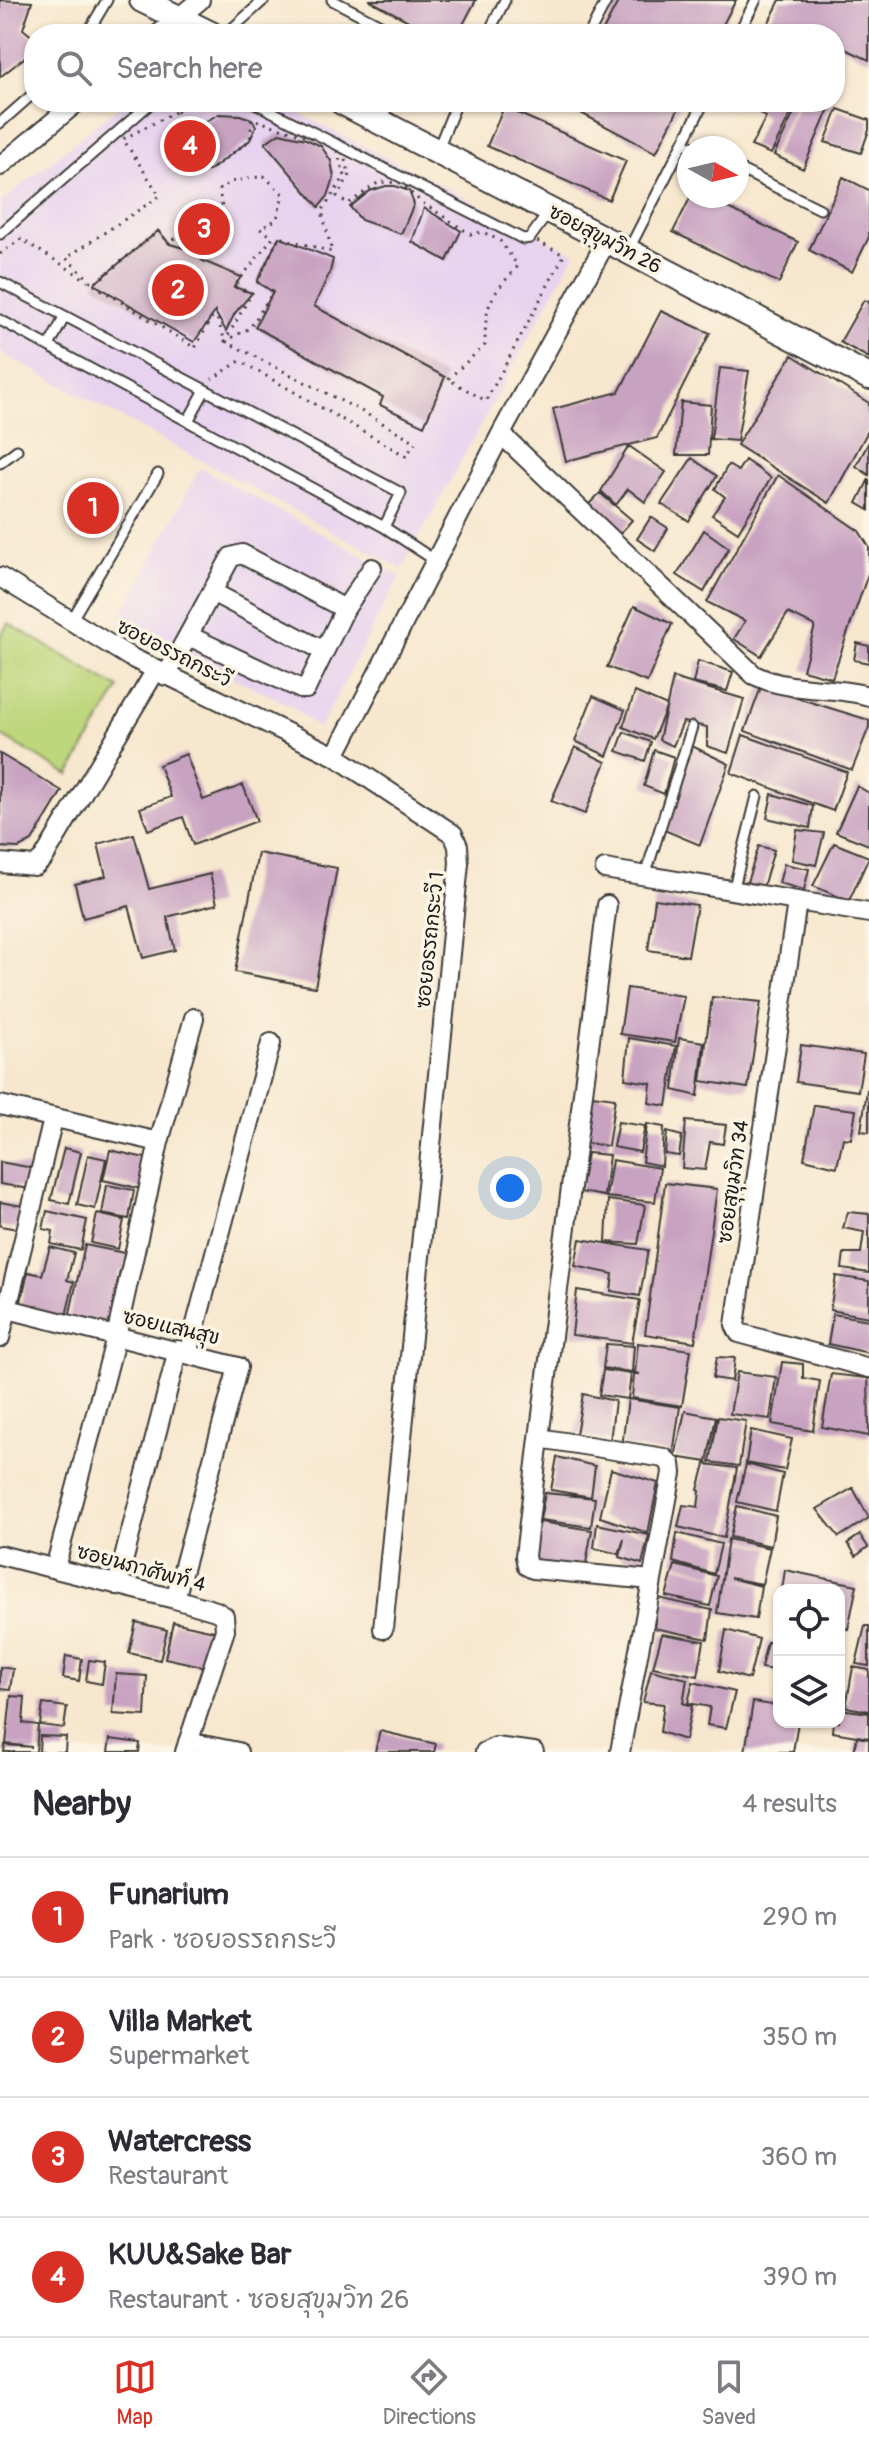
<!DOCTYPE html>
<meta charset="utf-8">
<style>
body{margin:0;font-family:Pangolin,"Playpen Sans Thai",sans-serif;background:#f7f7f7;color:#2b2b33}
.controls{position:absolute;right:24px;bottom:24px;display:grid;overflow:hidden;border-radius:16px;box-shadow:0 2px 6px #0004}
.controls button{width:72px;height:72px;display:grid;place-items:center;padding:0;border:0;border-bottom:2px solid #e1e1e2;background:#fff;color:#2b2b33;font:40px sans-serif}
.compass{position:absolute;left:677px;top:136px;width:72px;height:72px;border-radius:50%;background:#fff;box-shadow:0 2px 6px #0004;rotate:98deg}
.you{position:absolute;left:510px;top:1188px;width:28px;height:28px;margin:-20px;border:6px solid #fff;border-radius:50%;background:#1a73e8;box-shadow:0 0 0 12px #1a73e833}
.badge{display:grid;place-items:center;width:52px;height:52px;border-radius:50%;background:#d93025;color:#fff;font-size:26px;font-weight:700}
.pin{position:absolute;translate:-50% -50%;border:4px solid #fff;box-shadow:0 2px 8px #0006}
.list{margin:0;padding:0;list-style:none}
h2{display:flex;justify-content:space-between;align-items:center;height:104px;margin:0;padding:0 32px;font-size:34px}
h2 small{font-size:26px;font-weight:400;color:#7c7c81}
.list li{display:grid;grid-template-columns:52px 1fr auto;gap:24px;align-items:center;box-sizing:border-box;height:120px;padding:0 32px;border-top:2px solid #e1e1e2}
.list b{display:block;font-size:30px;white-space:nowrap}
.list p{margin:0;font-size:26px;white-space:nowrap;color:#7c7c81}
.list em{font-size:26px;font-style:normal;color:#7c7c81}
.icon{flex:none;width:44px;height:44px;fill:none;stroke:currentColor;stroke-width:2;stroke-linecap:round;stroke-linejoin:round}
.map{position:relative;flex:none;width:869px;height:1752px;overflow:hidden}
.search{position:absolute;background:#fff;box-shadow:0 2px 6px #0004;left:24px;right:24px;top:24px;height:88px;display:flex;align-items:center;gap:20px;box-sizing:border-box;padding:0 28px;border-radius:32px;color:#7c7c81;font-size:30px}
.sheet{height:584px;background:#fff}
nav{display:flex;justify-content:space-around;align-items:center;box-sizing:border-box;height:112px;border-top:2px solid #e1e1e2;background:#fff;font-size:22px;color:#7c7c81}
nav a{display:grid;justify-items:center;gap:4px}
nav .on{color:#d93025}
.map>svg:first-child{display:block}
.built{fill:#e7d2ef}
.grass{fill:#bed67b;stroke:#6d794c;stroke-width:2}
.building{fill:#c8a2c1}
.lines{fill:none;stroke-linecap:round;stroke-linejoin:round}
.service-casing{stroke:#3d3a37;stroke-width:13}
.minor-casing{stroke:#3d3a37;stroke-width:22}
.tertiary-casing{stroke:#3d3a37;stroke-width:28}
.path{stroke:#3d3a37;stroke-width:3;stroke-dasharray:2 6;stroke-linecap:butt}
.service{stroke:#fff;stroke-width:9}
.minor{stroke:#fff;stroke-width:18}
.tertiary{stroke:#fff;stroke-width:24}
.labels{text-anchor:middle;dominant-baseline:central;stroke-width:7;stroke-linejoin:round;paint-order:stroke}
.street-label{font-size:20px;fill:#1c1c1c;stroke:#fcf5e5}
</style>
<div class="map">
<svg width="869" height="1752" viewBox="0 0 869 1752">
<rect width="100%" height="100%" fill="#fcf5e5"/>
<filter id="ink" filterUnits="userSpaceOnUse"><feTurbulence type="fractalNoise" baseFrequency=".0125" numOctaves="2"/><feDisplacementMap in="SourceGraphic" scale="16" xChannelSelector="R" yChannelSelector="G"/><feConvolveMatrix kernelMatrix="1 2 1 2 8 2 1 2 1" color-interpolation-filters="sRGB"/></filter>
<filter id="wash" filterUnits="userSpaceOnUse"><feTurbulence type="fractalNoise" baseFrequency=".006" numOctaves="4" result="noise"/><feDisplacementMap in="SourceGraphic" scale="32" xChannelSelector="R" yChannelSelector="G"/><feGaussianBlur stdDeviation="1.8" result="paint"/><feColorMatrix in="noise" values="0 0 0 0 0 0 0 0 0 0 0 0 0 0 0 0 0 1.4 0 .05"/><feComposite in="paint" operator="in"/></filter>
<g filter="url(#wash)">
<rect width="100%" height="100%" fill="#f7e7ce"/>
<!-- built -->
<path class="built" d="M124,102H276L575,253L402,569L0,352V203Z
M200,468L400,576L319,729L290,705L118,622Z"/>
<!-- grass -->
<path class="grass" d="M8,623L119,688L69,775L0,735V638Z"/>
<g id="blocks">
<!-- building -->
<path class="building" d="M0,0L32,2L23,29L34,38V50L0,77Z
M369,0H476L458,34H433Z
M619,0H736L718,34H601Z
M780,0H869V60L835,44V34H763Z
M565,102H682L656,153L564,104Z
M742,102H785L794,107L771,154L751,146L766,117Z
M799,102H832L803,169L774,155Z
M504,107L626,161L609,200L487,146Z
M838,109L869,120V130L861,153L825,142Z
M219,114L240,115L252,119L256,126L250,140L209,171L190,165L175,153L185,133Z
M279,133L306,139L321,146L331,161L334,178L328,196L319,207L265,143Z
M843,177L869,190V237L852,272L809,250Z
M386,186H395L409,191L414,204L401,234L361,220L350,207L370,191Z
M691,196H703L798,242L779,283L673,232Z
M424,208L461,231L447,261L412,242Z
M158,231L170,244L187,249L203,261L241,277L234,287L252,293L235,313L226,331L215,312L194,342L94,284Z
M279,237L333,259L330,272L314,306L445,377L424,426L380,405L383,397L255,327L273,292L257,282Z
M864,300L869,302V358L840,342Z
M661,311L710,333L657,438L566,461L553,409L619,392Z
M792,355L869,403V429L829,503L737,445Z
M720,368L749,371L737,441L711,439Z
M681,402L711,405L708,455H676Z
M869,442V475L856,466Z
M629,446L666,472L645,502L628,489L616,505L601,491Z
M692,458L717,476L689,521L661,504Z
M745,460L771,478L738,532L712,515L725,497L715,489L728,465L738,471Z
M778,475L859,531L869,547V571L832,678L803,670L815,626L788,613L761,656L734,639L745,621L707,602Z
M869,479V510L857,503Z
M600,493L632,520L616,538L585,508Z
M651,517L668,528L655,551L637,539Z
M704,530L729,548L704,592L677,575Z
M634,606L672,624L647,682L607,667Z
M857,643L869,646V663L854,660Z
M698,661L733,672L727,691L693,683Z
M673,678L744,699L728,753L707,746V727L683,722L673,746L659,740Z
M761,687L869,720V727L852,770L745,731Z
M635,692L667,706L653,739L623,727Z
M593,696L625,710L607,756L575,741Z
M624,732L651,742L645,761L617,751Z
M743,735L847,772L833,811L731,773Z
M692,746L729,764L700,845L664,830Z
M575,747L606,762L585,814L551,801Z
M654,750L674,757L664,794L644,786Z
M0,754L62,791L32,841L19,848L0,847Z
M186,754L203,800L243,785L257,821L193,845L183,817L148,830L140,808L171,797L159,765Z
M857,786L869,793V845L836,832Z
M772,794L813,806L810,828L767,818Z
M797,830L824,833L816,865L792,860Z
M134,834L149,889L210,874L217,904L167,917L175,950L143,958L129,906L83,918L75,884L106,876L98,844Z
M834,843L869,857L849,901L813,886Z
M759,846L774,850L763,887L746,885Z
M258,853L337,868L315,987L235,972Z
M784,864L809,869L804,890L779,883Z
M655,899L697,905L688,956L648,950Z
M627,988L684,996L675,1042L620,1034Z
M712,997L761,1002L748,1088L701,1081Z
M629,1038L676,1046L667,1106L649,1103L651,1083L625,1079Z
M679,1038L704,1042L698,1096L673,1090Z
M801,1045L864,1054L858,1091L796,1082Z
M867,1090H869V1132L861,1131Z
M592,1095L615,1098L608,1146L585,1143Z
M814,1105L856,1110L851,1139L843,1138L837,1167L804,1159Z
M686,1121L726,1125L723,1144L710,1142L705,1170L682,1168Z
M618,1122L645,1126L640,1152L613,1147Z
M647,1124L664,1127L662,1166L642,1162Z
M667,1132L682,1136L679,1156L665,1154Z
M64,1148L81,1152L69,1204L51,1200Z
M110,1150L149,1159L142,1189L103,1180Z
M587,1153L609,1155L604,1196L580,1192Z
M88,1155L106,1159L95,1209L77,1205Z
M612,1160L660,1168L655,1202L606,1197Z
M0,1162L33,1168L30,1189L0,1184Z
M665,1183L717,1189L695,1342L645,1334Z
M107,1185L134,1190L129,1219L102,1214Z
M608,1200L645,1205L638,1244L606,1242Z
M0,1202L23,1206L18,1229L0,1226Z
M47,1211L87,1220L81,1250L51,1244L53,1231L43,1229Z
M848,1212L869,1214V1273L842,1269L844,1253H861L864,1232L843,1228Z
M97,1214L124,1220L118,1249L91,1243Z
M580,1239L648,1250L640,1296L611,1291L613,1274L575,1266Z
M85,1245L129,1254L125,1272L120,1271L108,1330L68,1322Z
M50,1247L74,1253L67,1280L74,1282L65,1320L19,1310L28,1272L42,1275Z
M836,1276L869,1281V1317L830,1310Z
M577,1290L640,1300L632,1343L572,1335Z
M833,1314L869,1320V1353L828,1344Z
M638,1343L691,1350L682,1406L632,1398L634,1374H640L635,1373Z
M606,1344L634,1346L632,1372L603,1368Z
M717,1357L735,1358L732,1381L713,1378Z
M782,1362L803,1364V1378L820,1381L813,1431L772,1424Z
M868,1369L869,1436L822,1427L831,1374L866,1378Z
M603,1370L631,1374L628,1399L599,1395Z
M737,1372L776,1377L770,1419L730,1414Z
M583,1394L615,1401L610,1441L576,1434Z
M628,1399L680,1407L673,1454L622,1446Z
M685,1411L716,1417L707,1462L675,1457Z
M718,1417L746,1421L739,1466L710,1462Z
M751,1430L792,1439L785,1470L746,1463Z
M557,1457L595,1466L591,1497L551,1490Z
M705,1464L737,1468L724,1538L678,1527L683,1505L698,1507L700,1491L698,1490Z
M746,1464L783,1474L776,1511L737,1502Z
M611,1469L658,1483L648,1533L600,1517Z
M853,1488L869,1518L839,1537L817,1509Z
M545,1493L595,1498L591,1527L540,1520Z
M737,1506L776,1516L771,1546L730,1537Z
M540,1522L592,1530L585,1569L529,1568Z
M597,1524L649,1535L642,1564L620,1557L624,1539L619,1554L594,1548Z
M677,1533L721,1544L714,1574L673,1562Z
M860,1535L868,1547L856,1556L848,1543Z
M728,1539L770,1548L762,1584L730,1578L761,1586L756,1619L717,1613Z
M675,1565L717,1576L710,1606L666,1596Z
M785,1570L857,1585L848,1629L839,1627V1590H782Z
M658,1598L712,1610L708,1639L654,1628Z
M136,1622L167,1630L160,1660L129,1653Z
M173,1622L214,1631L206,1667L165,1658Z
M865,1626H869V1666L856,1664Z
M726,1630L759,1639L749,1679L719,1671Z
M662,1634L704,1641L698,1676L653,1667Z
M767,1642L779,1643V1671L761,1668Z
M66,1656L82,1659L79,1681L63,1678Z
M89,1660L105,1662L102,1684L86,1681Z
M0,1667L13,1669L10,1690L0,1689Z
M853,1667L869,1670V1711L846,1707Z
M651,1670L687,1679L683,1703L692,1706L685,1740L660,1732L664,1704L643,1702Z
M116,1674L147,1676L145,1716L113,1714Z
M693,1682L735,1692L726,1728L707,1725L710,1707L688,1703Z
M11,1696L25,1697L23,1723L38,1725L36,1752H4L5,1745L32,1747L6,1744Z
M753,1702L779,1706V1722H798L793,1752H745Z
M43,1704L67,1707L64,1728L40,1725Z
M839,1709L869,1713V1738L832,1732L833,1722H839Z
M380,1731L436,1744L434,1752H375Z
M40,1736L66,1737L65,1752H39Z
M857,1737L869,1739V1752H854Z
M110,1739L140,1743L139,1752H108Z"/>
</g>
</g>
<g filter="url(#ink)">
<use href="#blocks" fill-opacity="0" stroke="#3d3a37" stroke-width="2"/>
<g class="lines">
<!-- service casing -->
<g class="service-casing">
<path id="service" d="M332,0L398,34
M490,29L501,34
M87,34L107,0
M226,34L264,0
M488,34L505,0
M589,34L607,0
M738,34L756,0
M253,102L523,239L530,238L548,213
M0,123L34,93
M684,143L695,148
M437,151L457,102
M737,168L820,209
M0,234L152,102
M628,251L704,102
M0,282L401,493L384,527L436,561
M0,320L384,527
M49,346L65,316
M188,421L205,390
M0,463L17,450
M71,621L158,474
M645,876L692,727
M733,891L757,796"/>
</g>
<!-- minor casing -->
<g class="minor-casing">
<path id="minor" d="M159,34L200,0
M0,166L77,102
M501,434L754,675C791,693 830,685 869,696
M0,577L130,657L335,756
M212,592L324,651
M345,609L372,568
M166,676L231,557L242,554L345,609L306,689H301L189,636
M0,863L35,866L43,859L156,670
M605,869L869,913
M797,902L735,1325L739,1333L869,1368
M607,905L539,1438L664,1458L671,1464L672,1473L620,1752
M0,1105L159,1142
M0,1307L238,1367L175,1599
M0,1338L53,1119
M188,1354L271,1043
M539,1438L525,1556L527,1566L533,1569L652,1580
M0,1555L175,1599L216,1611L224,1616L225,1630L185,1752
M55,1568L116,1337L159,1142L194,1018
M117,1585L178,1350
M383,1629L459,863L458,846L453,834L335,756L501,434L607,240
M188,1742L238,1752
M485,1752L496,1747L534,1752"/>
</g>
<!-- tertiary casing -->
<g class="tertiary-casing">
<path id="tertiary" d="M142,0L211,34
M342,102L869,377"/>
</g>
<!-- path -->
<path class="path" d="M177,111L187,128L178,147L190,165L209,171L250,140L252,119L335,145L345,176L322,211L332,252L279,237L257,282L273,292L250,328L225,341L252,293L234,287L273,237L260,229L277,219L283,194L264,176L230,182L219,190L222,207L205,206L170,244L158,231L94,284L66,258L160,196L123,139Z
M338,139L564,255L486,401L448,379L485,345C485,303 490,297 518,266L500,241L483,232L470,234L420,201L400,183L379,182L348,204L337,196L350,175Z
M0,254L21,239L88,281
M94,285L195,348L215,312L225,341L361,411L416,442L406,456L240,361L212,379"/>
<!-- service -->
<use href="#service" class="service"/>
<!-- minor -->
<use href="#minor" class="minor"/>
<!-- tertiary -->
<use href="#tertiary" class="tertiary"/>
</g>
</g>
<g class="labels">
<!-- street labels -->
<g class="street-label">
<text transform="translate(605 239) rotate(28)">ซอยสุขุมวิท 26</text>
<text transform="translate(174 653) rotate(27)">ซอยอรรถกระวี</text>
<text transform="translate(430 940) rotate(-84)">ซอยอรรถกระวี 1</text>
<text transform="translate(733 1182) rotate(-82)">ซอยสุขุมวิท 34</text>
<text transform="translate(171 1327) rotate(13)">ซอยแสนสุข</text>
<text transform="translate(141 1568) rotate(15)">ซอยนภาศัพท์ 4</text>
</g>
</g>
</svg>
<div class="controls">
<button><svg class="icon" aria-label="locate" viewBox="0 0 24 24"><circle cx="12" cy="12" r="6"/><path d="M12 2v4M12 18v4M2 12h4M18 12h4"/></svg></button>
<button><svg class="icon" aria-label="layers" viewBox="0 0 24 24"><path d="M12 4l9 5-9 5-9-5zM3 14l9 5 9-5"/></svg></button>
</div>
<svg class="compass" viewBox="-18 -18 36 36"><path d="M0-13l5 13h-10z" fill="#e53935"/><path d="M0 13l5-13h-10z" fill="#7c7c81"/></svg>
<div class="you"></div>
<div class="pin badge" style="left:93px;top:508px">1</div>
<div class="pin badge" style="left:178px;top:290px">2</div>
<div class="pin badge" style="left:204px;top:229px">3</div>
<div class="pin badge" style="left:190px;top:146px">4</div>
<div class="search"><svg class="icon" aria-label="search" viewBox="0 0 24 24"><circle cx="10" cy="10" r="6"/><path d="M15 15l6 6"/></svg>Search here</div>
</div>
<section class="sheet">
<h2>Nearby<small>4 results</small></h2>
<ul class="list">
<li><span class="badge">1</span><div><b>Funarium</b><p>Park · ซอยอรรถกระวี</p></div><em>290 m</em></li>
<li><span class="badge">2</span><div><b>Villa Market</b><p>Supermarket</p></div><em>350 m</em></li>
<li><span class="badge">3</span><div><b>Watercress</b><p>Restaurant</p></div><em>360 m</em></li>
<li><span class="badge">4</span><div><b>KUU&amp;Sake Bar</b><p>Restaurant · ซอยสุขุมวิท 26</p></div><em>390 m</em></li>
</ul>
</section>
<nav>
<a class="on"><svg class="icon" aria-label="map" viewBox="0 0 24 24"><path d="M3 6l6-2 6 2 6-2v14l-6 2-6-2-6 2zM9 4v14M15 6v14"/></svg>Map</a>
<a><svg class="icon" aria-label="directions" viewBox="0 0 24 24"><path d="M12 3l9 9-9 9-9-9zM9 14v-3h6M13 9l2 2-2 2"/></svg>Directions</a>
<a><svg class="icon" aria-label="saved" viewBox="0 0 24 24"><path d="M7 4h10v16l-5-4-5 4z"/></svg>Saved</a>
</nav>
